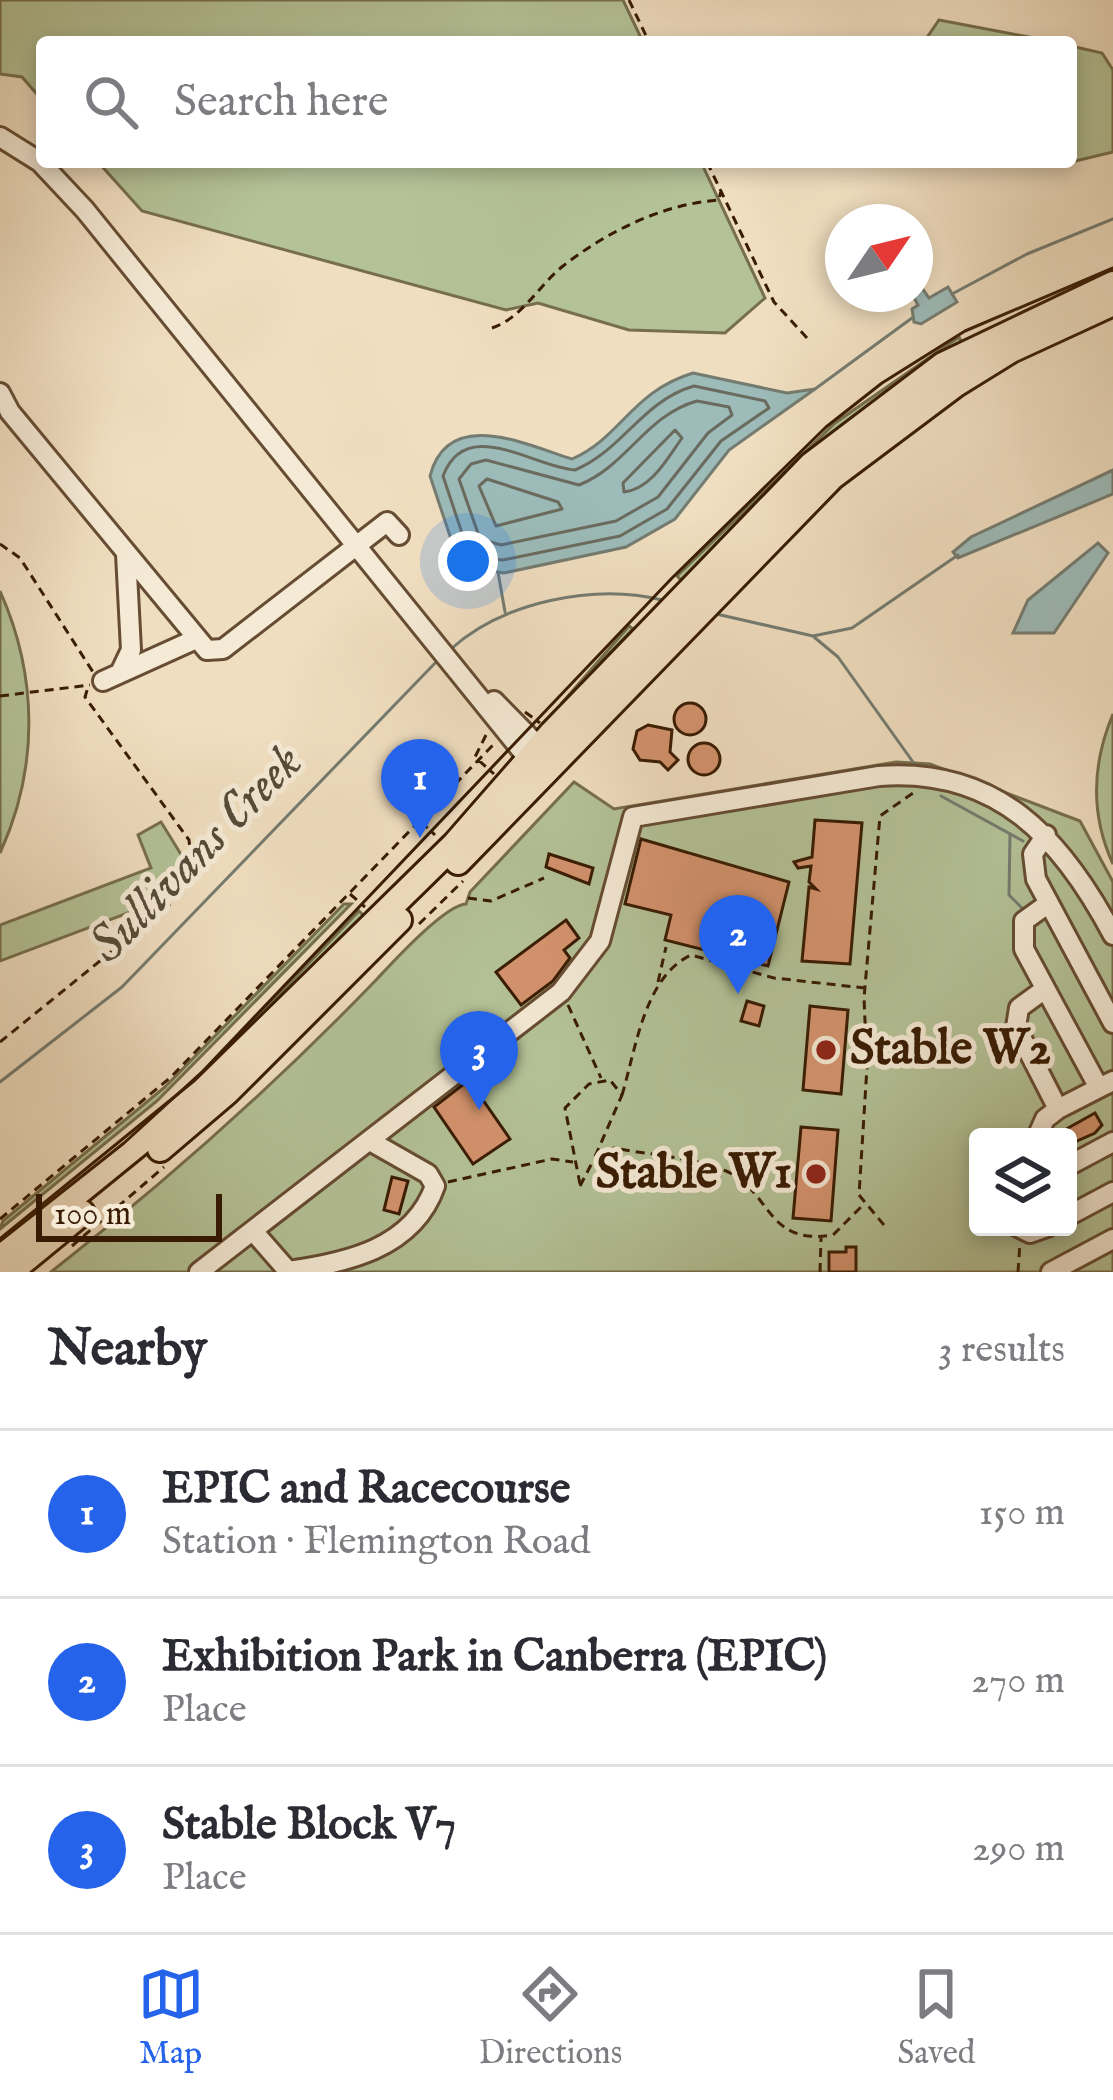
<!DOCTYPE html>
<meta charset="utf-8">
<style>
body{margin:0;font-family:"IM FELL English",serif;background:#f2f2f3;color:#2b2b33}
.controls{position:absolute;right:36px;bottom:36px;display:grid;overflow:hidden;border-radius:12px;box-shadow:0 6px 18px #0003}
.controls button{width:108px;height:108px;display:grid;place-items:center;padding:0;border:0;border-bottom:3px solid #e1e1e2;background:#fff;color:#2b2b33;font:60px sans-serif}
.compass{position:absolute;left:825px;top:204px;width:108px;height:108px;border-radius:50%;background:#fff;box-shadow:0 6px 18px #0003;rotate:55deg}
.scale{position:absolute;left:36px;bottom:30px;width:186px;box-sizing:border-box;padding-left:12px;border:6px solid #381b02;border-top:0;font-size:33px;line-height:42px;white-space:nowrap;color:#381b02;-webkit-text-stroke:9px #f5ead6;paint-order:stroke}
.you{position:absolute;left:468px;top:561px;width:42px;height:42px;margin:-30px;border:9px solid #fff;border-radius:50%;background:#1a73e8;box-shadow:0 0 0 18px #1a73e833}
.badge{display:grid;place-items:center;width:78px;height:78px;border-radius:50%;background:#2563eb;color:#fff;font-size:39px;font-weight:700}
.pin{position:absolute;translate:-50% -99px;filter:drop-shadow(0 3px 6px #0008)}
.pin::after{content:'';position:absolute;top:63px;width:42px;height:36px;background:inherit;clip-path:polygon(0 0,100% 0,50% 100%)}
.list{margin:0;padding:0;list-style:none}
h2{display:flex;justify-content:space-between;align-items:center;height:156px;margin:0;padding:0 48px;font-size:51px}
h2 small{font-size:39px;font-weight:400;color:#7c7c81}
.list li{display:grid;grid-template-columns:78px 1fr auto;gap:36px;align-items:center;box-sizing:border-box;height:168px;padding:0 48px;border-top:3px solid #e1e1e2}
.list b{display:block;font-size:45px;white-space:nowrap}
.list p{margin:0;font-size:39px;white-space:nowrap;color:#7c7c81}
.list em{font-size:39px;font-style:normal;color:#7c7c81}
.icon{flex:none;width:66px;height:66px;fill:none;stroke:currentColor;stroke-width:2;stroke-linecap:round;stroke-linejoin:round}
.map{position:relative;flex:none;width:1113px;height:1272px;overflow:hidden}
.search{position:absolute;background:#fff;box-shadow:0 6px 18px #0003;left:36px;right:36px;top:36px;height:132px;display:flex;align-items:center;gap:30px;box-sizing:border-box;padding:0 42px;border-radius:12px;color:#7c7c81;font-size:45px}
.sheet{height:660px;background:#fff}
nav{display:flex;justify-content:space-around;align-items:center;box-sizing:border-box;height:168px;border-top:3px solid #e1e1e2;background:#fff;font-size:33px;color:#7c7c81}
nav a{display:grid;justify-items:center;gap:6px}
nav .on{color:#2563eb}
.map>svg:first-child{display:block}
.green{fill:#b4c297;stroke:#766e4c;stroke-width:3;fill-rule:evenodd}
.water{fill:#9cbbb9;stroke:#747b70;stroke-width:3}
.lines{fill:none;stroke-linecap:round;stroke-linejoin:round}
.shore{stroke:#6a6b5e;stroke-width:3}
.stream{stroke:#747b70;stroke-width:3}
.building{fill:#d4936e;stroke:#381b02;stroke-width:3}
.minor-casing{stroke:#664c32;stroke-width:24}
.major-casing{stroke:#381b02;stroke-width:30}
.path{stroke:#381b02;stroke-width:3;stroke-dasharray:9 6;stroke-linecap:butt}
.minor{stroke:#f5ead6;stroke-width:18}
.major{stroke:#f0dec0;stroke-width:24}
.tram{stroke:#381b02;stroke-width:3}
.poi-dot{fill:#8f2418;stroke:#f5ead6;stroke-width:4.5}
.labels{text-anchor:middle;dominant-baseline:central;stroke-width:10;stroke-linejoin:round;paint-order:stroke}
.poi-label{font-size:48px;font-weight:bold;fill:#381b02;stroke:#f5ead6;text-anchor:start}
.water-label{font-size:51px;font-style:italic;fill:#564b39;stroke:#f5ead6}
</style>
<div class="map">
<svg width="1113" height="1272" viewBox="0 0 1113 1272">
<rect width="100%" height="100%" fill="#f0dec0"/>
<filter id="stains"><feTurbulence type="fractalNoise" baseFrequency=".00167" numOctaves="4"/><feColorMatrix values="0 0 0 0 .2 0 0 0 0 .09 0 0 0 0 .02 0 0 0 .5 -.17"/></filter>
<radialGradient id="worn" r=".72"><stop offset=".6" stop-color="#630" stop-opacity="0"/><stop offset="1" stop-color="#630" stop-opacity=".3"/></radialGradient>
<!-- green -->
<path class="green" d="M0,0H623L643,42H42V100L22,77L0,74Z
M939,20L1055,42H924Z
M1071,46L1102,53L1113,70V152L1071,162Z
M98,162H701L765,298L725,333L629,330L538,303L506,310L142,211Z
M959,337L962,343C853,407 771,493 681,580L677,576L835,423Z
M0,591C38,676 39,768 0,853Z
M629,626L633,629L561,704Z
M1113,714V864C1090,814 1092,764 1113,714Z
M896,762L930,764L1080,821L1113,882V1272H51C167,1181 275,1085 377,979C394,961 445,905 466,904L470,892L574,782L614,809ZM978,1137H1068V1227H978Z
M161,822L187,864L173,896L0,961V925L151,868L138,835Z
M344,904H351L157,1101L0,1229L3,1221L165,1087Z
M359,911L365,917L204,1080L191,1085Z"/>
<!-- water -->
<path class="water" d="M920,285L929,298L948,287L957,302L921,324L914,322L912,309L918,305L912,294Z
M693,373L787,393L815,389L729,450L675,519L626,547L504,573L474,569L457,557L430,476C448,406 527,445 572,459C622,437 631,392 693,373Z
M1113,470V494L958,558L953,552L971,537Z
M1098,543L1108,553L1054,633H1013L1028,600Z"/>
<g class="lines">
<!-- shore -->
<path class="shore" d="M694,386L765,401L769,408L721,441L667,509L620,536L503,560L479,558L467,548L443,476C466,415 533,467 575,470C623,450 642,401 694,386Z
M697,401L729,407L732,415L708,433L658,497L616,521L501,545L480,539L459,479L471,464L486,460L579,485C627,466 646,415 697,401Z
M675,430L682,438C667,459 651,489 624,492L623,483Z
M487,479L558,502L562,509L496,526L479,486Z"/>
<!-- stream -->
<path class="stream" d="M952,294L1027,254L1113,219
M815,389L912,318
M498,572L505,612
M712,613L813,636L852,628L958,555
M814,637L838,657L913,762
M451,649C503,602 594,583 662,600
M941,796L1023,841
M1010,834L1009,895L1024,910
M0,1082L122,987L439,659"/>
</g>
<!-- building -->
<path class="building" d="M674 719a16 16 0 1 1 32 0a16 16 0 1 1-32 0Z
M648,725L672,730L670,752L678,760L668,770L660,762L640,760L633,749L637,731Z
M688 759a16 16 0 1 1 32 0a16 16 0 1 1-32 0Z
M815,820L862,823L850,964L802,961L809,887L816,889L809,882L811,866L798,868L794,862L812,857Z
M641,839L789,882L768,966L665,940L671,915L625,904Z
M549,854L593,868L589,884L546,867Z
M566,920L579,938L564,950L570,958L553,981L521,1005L496,972Z
M747,1001L764,1006L759,1026L741,1021Z
M810,1006L848,1010L841,1094L803,1090Z
M469,1080L510,1139L473,1164L434,1107Z
M1095,1113L1102,1125L1095,1133L1068,1145V1137H1052Z
M801,1127L838,1130L831,1221L793,1218Z
M392,1177L408,1181L399,1214L384,1210Z
M846,1247H856V1272H829V1252H846Z"/>
<g class="lines">
<!-- minor casing -->
<g class="minor-casing">
<path id="minor" d="M0,137L40,162L85,210L535,767
M0,393L10,412L207,650L223,649L387,522L399,535
M120,673L131,650L126,554
M103,681L196,639
M494,701L546,754
M1046,835L1033,854L1036,879L1113,1023
M1049,903L1024,921V949L1099,1088L1113,1081
M1045,989L1019,1008L1016,1027L1058,1109L1099,1088
M1037,1137L1045,1119L1058,1109
M1068,1166L1113,1142
M1068,1216L1113,1192
M1018,1227L1030,1233L1047,1227
M253,1231L288,1271C345,1263 413,1249 435,1186L428,1174L370,1141
M199,1272L561,992L600,941L633,817L879,776C998,767 1062,839 1113,935
M1051,1272L1113,1239"/>
</g>
<!-- major casing -->
<g class="major-casing">
<path id="major" d="M458,862L832,477L956,384L1011,350L1113,303
M160,1149L228,1091L399,920
M0,1256L203,1091L455,844L552,733L811,465L943,365L1113,284
M10,1272L82,1213"/>
</g>
<!-- path -->
<path class="path" d="M629,0L649,42
M707,162L774,302L807,338
M492,328C522,318 539,285 563,266C608,231 663,204 719,200L721,190
M0,544L20,558L93,672
M0,696L90,685
M525,712L540,723
M486,735L475,757L494,774
M421,822L435,835
M350,894L365,907
M468,898L491,901L544,878
M419,924L463,881
M658,982L666,947
M568,1005L601,1078
M0,1042L174,901L192,870L189,840L85,697L88,687
M622,1095C636,1049 644,977 691,955L774,978L865,988
M448,1182L552,1159L573,1162
M580,1184L565,1108L589,1084L610,1080L622,1095L594,1159
M580,1186L593,1161L614,1148C650,1155 692,1157 726,1171C772,1191 765,1246 833,1235L862,1206
M0,1219L171,1077L494,744
M884,1225L859,1195L867,1067L864,998L880,816L913,793
M72,1246L164,1167
M820,1272L821,1238
M1018,1272L1020,1243"/>
<!-- minor -->
<use href="#minor" class="minor"/>
<!-- major -->
<use href="#major" class="major"/>
<!-- tram -->
<path class="tram" d="M0,1241L124,1143L203,1071L672,578L826,427L882,383L965,331L1113,268"/>
</g>
<!-- markers -->
<g class="poi-dot">
<circle cx="826" cy="1050" r="12"/>
<circle cx="816" cy="1174" r="12"/>
</g>
<g class="labels">
<!-- poi labels -->
<g class="poi-label">
<text x="850" y="1050">Stable W2</text>
<text x="792" y="1174" text-anchor="end">Stable W1</text>
</g>
<!-- water labels -->
<g class="water-label">
<text transform="translate(197 855) rotate(-46)">Sullivans Creek</text>
</g>
</g>
<rect width="100%" height="100%" filter="url(#stains)"/>
<rect width="100%" height="100%" fill="url(#worn)"/>
</svg>
<div class="controls">
<button><svg class="icon" aria-label="layers" viewBox="0 0 24 24"><path d="M12 4l9 5-9 5-9-5zM3 14l9 5 9-5"/></svg></button>
</div>
<svg class="compass" viewBox="-18 -18 36 36"><path d="M0-13l5 13h-10z" fill="#e53935"/><path d="M0 13l5-13h-10z" fill="#7c7c81"/></svg>
<div class="scale">100 m</div>
<div class="you"></div>
<div class="pin badge" style="left:420px;top:838px">1</div>
<div class="pin badge" style="left:738px;top:994px">2</div>
<div class="pin badge" style="left:479px;top:1110px">3</div>
<div class="search"><svg class="icon" aria-label="search" viewBox="0 0 24 24"><circle cx="10" cy="10" r="6"/><path d="M15 15l6 6"/></svg>Search here</div>
</div>
<section class="sheet">
<h2>Nearby<small>3 results</small></h2>
<ul class="list">
<li><span class="badge">1</span><div><b>EPIC and Racecourse</b><p>Station · Flemington Road</p></div><em>150 m</em></li>
<li><span class="badge">2</span><div><b>Exhibition Park in Canberra (EPIC)</b><p>Place</p></div><em>270 m</em></li>
<li><span class="badge">3</span><div><b>Stable Block V7</b><p>Place</p></div><em>290 m</em></li>
</ul>
</section>
<nav>
<a class="on"><svg class="icon" aria-label="map" viewBox="0 0 24 24"><path d="M3 6l6-2 6 2 6-2v14l-6 2-6-2-6 2zM9 4v14M15 6v14"/></svg>Map</a>
<a><svg class="icon" aria-label="directions" viewBox="0 0 24 24"><path d="M12 3l9 9-9 9-9-9zM9 14v-3h6M13 9l2 2-2 2"/></svg>Directions</a>
<a><svg class="icon" aria-label="saved" viewBox="0 0 24 24"><path d="M7 4h10v16l-5-4-5 4z"/></svg>Saved</a>
</nav>
